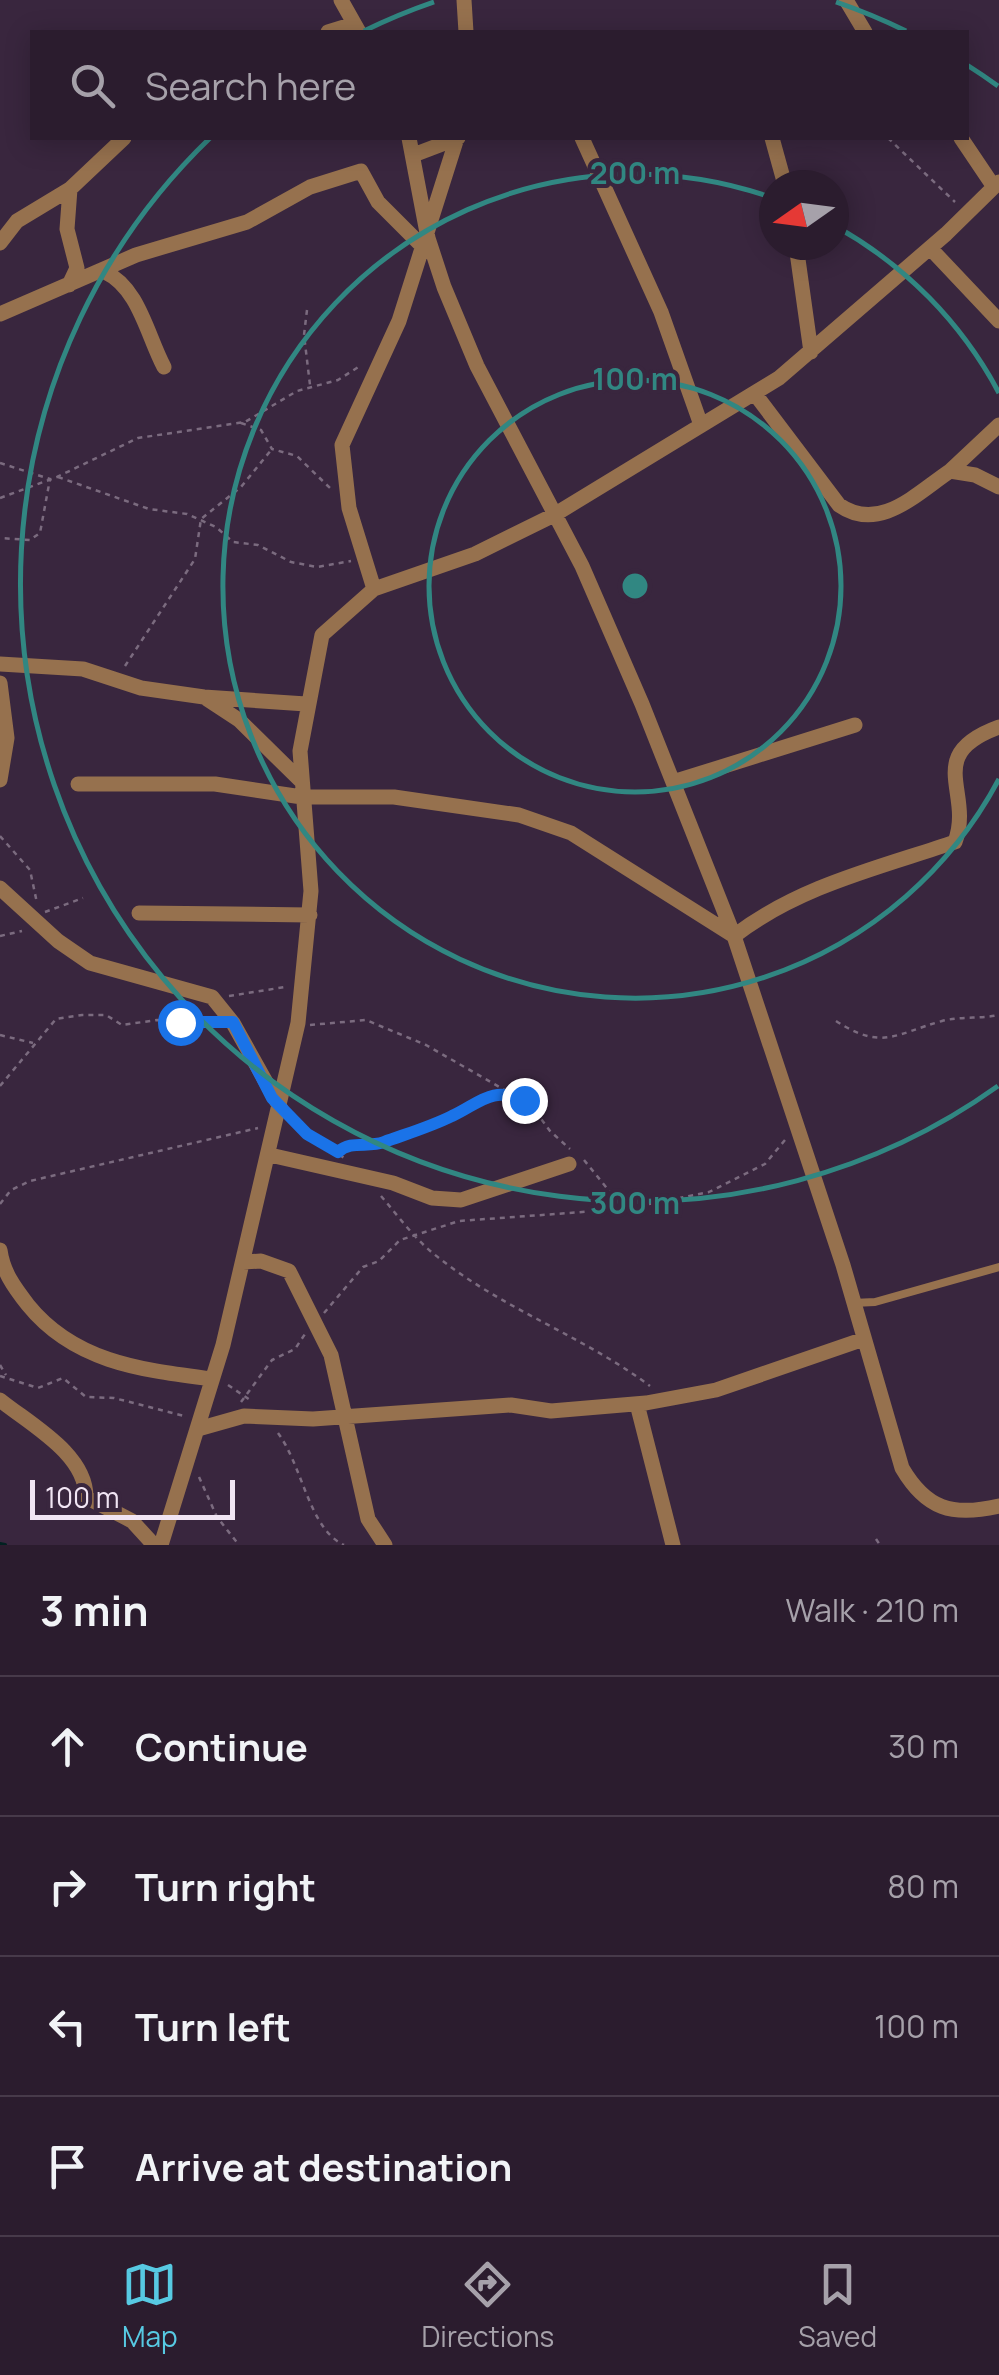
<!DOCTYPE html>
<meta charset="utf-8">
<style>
body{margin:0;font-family:Manrope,sans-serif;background:#37293a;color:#f1f3f6}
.compass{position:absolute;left:759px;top:170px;width:90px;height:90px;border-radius:50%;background:#2b1c2e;box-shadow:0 5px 25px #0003;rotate:256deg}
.scale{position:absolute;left:30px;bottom:25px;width:205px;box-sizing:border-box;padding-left:10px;border:5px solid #f1e5f4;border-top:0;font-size:28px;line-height:35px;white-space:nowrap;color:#f1e5f4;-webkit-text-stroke:8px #39263e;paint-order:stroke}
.stop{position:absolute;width:30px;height:30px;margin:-22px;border:8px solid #1a73e8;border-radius:50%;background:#fff}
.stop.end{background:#1a73e8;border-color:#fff;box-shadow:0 2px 10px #0008}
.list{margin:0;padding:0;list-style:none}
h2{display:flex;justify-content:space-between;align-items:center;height:130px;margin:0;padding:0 40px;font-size:42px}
h2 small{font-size:32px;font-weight:400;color:#a6a1aa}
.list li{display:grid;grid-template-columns:65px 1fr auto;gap:30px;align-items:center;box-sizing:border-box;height:140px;padding:0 40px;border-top:2px solid #473a4a}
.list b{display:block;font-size:38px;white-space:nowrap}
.list em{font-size:32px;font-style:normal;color:#a6a1aa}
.icon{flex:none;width:55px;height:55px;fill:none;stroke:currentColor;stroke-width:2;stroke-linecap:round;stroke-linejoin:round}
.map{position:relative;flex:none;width:999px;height:1545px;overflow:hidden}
.search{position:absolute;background:#2b1c2e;box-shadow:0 5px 25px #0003;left:30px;right:30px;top:30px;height:110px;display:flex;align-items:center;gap:25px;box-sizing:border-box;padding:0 35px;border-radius:0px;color:#a6a1aa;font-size:38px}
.sheet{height:690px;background:#2b1c2e}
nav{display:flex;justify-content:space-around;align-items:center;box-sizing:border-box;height:140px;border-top:2px solid #473a4a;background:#2b1c2e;font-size:28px;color:#a6a1aa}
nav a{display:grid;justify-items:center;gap:5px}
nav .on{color:#57c9e2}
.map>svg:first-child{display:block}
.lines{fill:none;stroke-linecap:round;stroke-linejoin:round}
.stream{stroke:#012121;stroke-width:4}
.path{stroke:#7b6b7f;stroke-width:2.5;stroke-dasharray:5 5;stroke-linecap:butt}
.lane{stroke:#96714e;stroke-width:8}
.street{stroke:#96714e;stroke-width:15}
.route{stroke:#1a73e8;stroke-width:12}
.ring{fill:none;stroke:#318782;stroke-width:5}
.centre{fill:#318782;stroke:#39263e;stroke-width:5}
.ring-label{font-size:30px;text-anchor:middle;font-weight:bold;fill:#318782;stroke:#39263e;stroke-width:8;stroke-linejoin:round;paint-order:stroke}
</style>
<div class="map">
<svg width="999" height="1545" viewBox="0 0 999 1545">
<rect width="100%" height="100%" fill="#39263e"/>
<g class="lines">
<!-- stream -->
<path class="stream" d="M0,1544L5,1545"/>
<!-- path -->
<path class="path" d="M888,138L955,202
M307,310L304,335L310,385
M241,423L261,430L272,449L297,456L331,489
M0,463L50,479L40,533L30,540L0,538
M58,477L149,509L187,514L216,527L233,542L258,545L291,562L317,567L351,561
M0,498L57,477L138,438L245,422L297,391L338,380L360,366
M125,666L195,559L201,519L241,487L272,449
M0,836L30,870L37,903
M45,912L83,898
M0,936L22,931
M229,996L285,987
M836,1021C882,1051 895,1034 942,1021C961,1016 980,1019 999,1015
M310,1025L366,1020L426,1045L531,1105L550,1131L570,1149
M0,1035L33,1043
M0,1086L56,1019L82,1015H106L122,1025L157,1020L212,1023
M291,1119L344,1158
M339,1151L346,1145L379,1144L447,1118L483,1096L507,1093
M584,1160L623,1208
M381,1196C399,1217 416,1241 439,1258C503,1309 583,1336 650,1386
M0,1204L11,1190L30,1181L258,1128
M324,1313L363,1267L379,1261L400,1240L459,1221L624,1209L709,1192L765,1164L785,1140
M0,1365L6,1375
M0,1376L38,1388L63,1378L86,1397L114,1398L184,1416
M228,1385L250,1400
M241,1402L272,1360L295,1349L305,1334
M278,1433C303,1467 309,1529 344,1545
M199,1477L217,1517L239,1545
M876,1539L880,1545"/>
<!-- lane -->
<path class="lane" d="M853,1303L875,1302L999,1267"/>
<!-- street -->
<path class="street" d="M341,0L359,32
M464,0L466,32
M846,0L865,32
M328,32L354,24
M409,138L428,238L444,287L477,366L582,566L642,704L734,936L843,1265L902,1468C926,1509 952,1517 999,1506
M582,138L661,312L701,425
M772,138L785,185
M961,138L994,187
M416,154L458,138
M0,243L17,221L70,189
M796,245L811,352
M930,248L999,321
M105,272C139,288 147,335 164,367
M69,285L77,268L67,229L70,189L124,138
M0,314L136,255L247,222L310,187L361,171L378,202L424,248
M755,394L839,505C879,533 916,494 950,471L975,475L999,487
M950,471L999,425
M374,589L349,508L342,445L399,321L457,138
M0,664L83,669L141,688L204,697L306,704
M0,683L7,738L0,780
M207,699L239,720L302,782
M673,782L855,725
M78,784H215L302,797H394L519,815L571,833L734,936
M0,888L58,941L90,963L212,997L233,1023L281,1109
M139,913L310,915
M734,936C799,886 878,868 955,842C974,792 922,755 999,727
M270,1155L393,1183L432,1198L461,1200L569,1164
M0,1250C3,1272 14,1287 28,1305C75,1363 143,1370 212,1379
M243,1262L261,1261L289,1271L331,1355L368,1519L385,1545
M0,1400C31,1425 86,1454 86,1497L132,1521L154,1545
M637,1404L673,1545
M198,1429L244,1416L313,1419L511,1405L551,1411L646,1403L716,1390L864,1339
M161,1545L223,1345L298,1023L311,891L300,751L322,635L374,589L475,554L554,515L779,378L946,234L999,182"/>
</g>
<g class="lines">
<!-- route -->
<path class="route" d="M180,1022H233L272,1098L307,1134L338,1152C351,1140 368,1148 384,1142C406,1134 430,1127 452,1116C480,1103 491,1086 524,1100"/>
</g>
<!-- distance rings -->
<g class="ring">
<circle cx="635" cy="586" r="206"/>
<path d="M999 779A412 412 0 1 1 773 198M835 226A412 412 0 0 1 999 393"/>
<path d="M998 1086A618 618 0 0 1 210 138M364 31A618 618 0 0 1 434 2M836 2A618 618 0 0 1 906 31M967 65A618 618 0 0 1 998 86"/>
</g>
<circle cx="635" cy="586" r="15" class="centre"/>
<g class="ring-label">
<text x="635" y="184">200 m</text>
<text x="635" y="390">100 m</text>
<text x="635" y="1214">300 m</text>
</g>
</svg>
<svg class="compass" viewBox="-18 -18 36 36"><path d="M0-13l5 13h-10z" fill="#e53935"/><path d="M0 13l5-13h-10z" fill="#a6a1aa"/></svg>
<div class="scale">100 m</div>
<div class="stop" style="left:180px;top:1022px"></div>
<div class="stop end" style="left:524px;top:1100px"></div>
<div class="search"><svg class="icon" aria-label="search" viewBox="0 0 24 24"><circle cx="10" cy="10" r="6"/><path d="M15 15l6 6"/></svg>Search here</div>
</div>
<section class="sheet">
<h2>3 min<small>Walk · 210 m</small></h2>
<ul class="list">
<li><svg class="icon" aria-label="ahead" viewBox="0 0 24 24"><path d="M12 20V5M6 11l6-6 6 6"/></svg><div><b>Continue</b></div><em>30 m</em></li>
<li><svg class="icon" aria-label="right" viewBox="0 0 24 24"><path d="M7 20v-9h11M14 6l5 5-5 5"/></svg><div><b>Turn right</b></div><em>80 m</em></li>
<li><svg class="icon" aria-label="left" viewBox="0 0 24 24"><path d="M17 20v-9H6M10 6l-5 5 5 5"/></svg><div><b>Turn left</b></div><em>100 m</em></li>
<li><svg class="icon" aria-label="arrive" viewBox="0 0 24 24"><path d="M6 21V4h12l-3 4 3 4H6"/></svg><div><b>Arrive at destination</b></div></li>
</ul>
</section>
<nav>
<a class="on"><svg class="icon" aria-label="map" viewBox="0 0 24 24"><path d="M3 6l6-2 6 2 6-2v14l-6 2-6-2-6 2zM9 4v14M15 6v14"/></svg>Map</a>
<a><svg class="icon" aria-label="directions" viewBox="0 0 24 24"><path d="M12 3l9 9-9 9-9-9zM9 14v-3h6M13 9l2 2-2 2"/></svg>Directions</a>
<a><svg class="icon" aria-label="saved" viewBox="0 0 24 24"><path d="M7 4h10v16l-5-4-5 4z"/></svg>Saved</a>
</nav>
